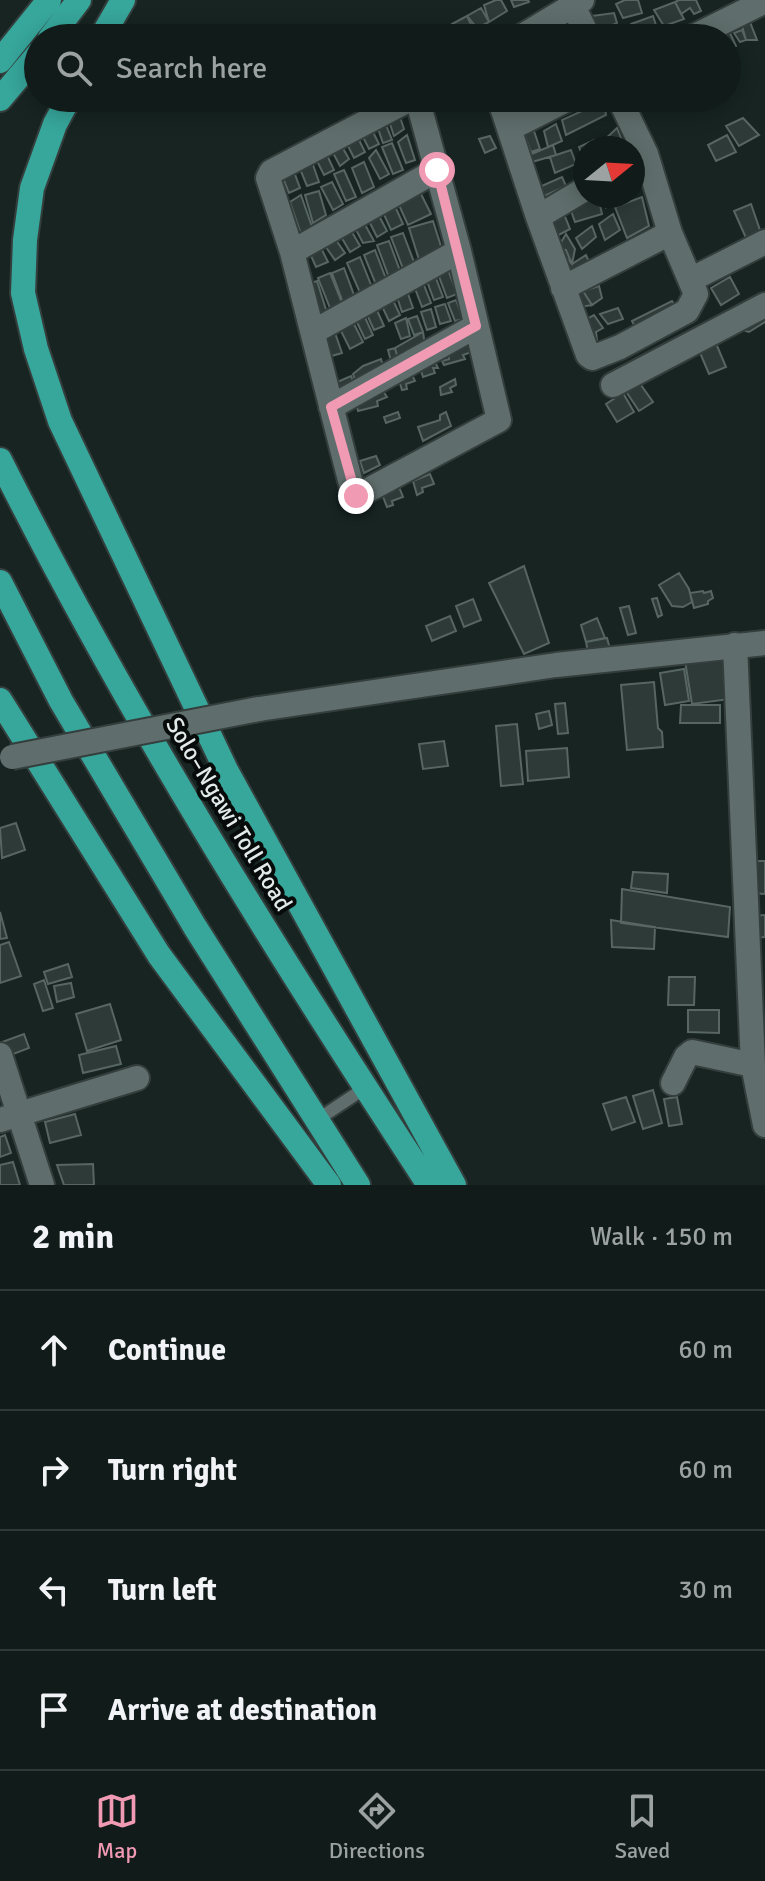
<!DOCTYPE html>
<meta charset="utf-8">
<style>
body{margin:0;font-family:Signika,sans-serif;background:#1a2423;color:#f1f3f6}
.compass{position:absolute;left:573px;top:136px;width:72px;height:72px;border-radius:50%;background:#111b1a;box-shadow:0 4px 20px #0003;rotate:72deg}
.stop{position:absolute;width:24px;height:24px;margin:-18px;border:6px solid #f19ab4;border-radius:50%;background:#fff}
.stop.end{background:#f19ab4;border-color:#fff;box-shadow:0 2px 8px #0008}
.list{margin:0;padding:0;list-style:none}
h2{display:flex;justify-content:space-between;align-items:center;height:104px;margin:0;padding:0 32px;font-size:34px}
h2 small{font-size:26px;font-weight:400;color:#9ca1a2}
.list li{display:grid;grid-template-columns:52px 1fr auto;gap:24px;align-items:center;box-sizing:border-box;height:120px;padding:0 32px;border-top:2px solid #303939}
.list b{display:block;font-size:30px;white-space:nowrap}
.list em{font-size:26px;font-style:normal;color:#9ca1a2}
.icon{flex:none;width:44px;height:44px;fill:none;stroke:currentColor;stroke-width:2;stroke-linecap:round;stroke-linejoin:round}
.map{position:relative;flex:none;width:765px;height:1185px;overflow:hidden}
.search{position:absolute;background:#111b1a;box-shadow:0 4px 20px #0003;left:24px;right:24px;top:24px;height:88px;display:flex;align-items:center;gap:20px;box-sizing:border-box;padding:0 28px;border-radius:44px;color:#9ca1a2;font-size:30px}
.sheet{height:584px;background:#111b1a}
nav{display:flex;justify-content:space-around;align-items:center;box-sizing:border-box;height:112px;border-top:2px solid #303939;background:#111b1a;font-size:22px;color:#9ca1a2}
nav a{display:grid;justify-items:center;gap:4px}
nav .on{color:#f19ab4}
.map>svg:first-child{display:block}
.building{fill:#2d3a38;stroke:#576563;stroke-width:2}
.lines{fill:none;stroke-linecap:round;stroke-linejoin:round}
.service-casing{stroke:#343e3d;stroke-width:16}
.minor-casing{stroke:#343e3d;stroke-width:28}
.motorway-casing{stroke:#343e3d;stroke-width:28}
.service{stroke:#5f6e6c;stroke-width:12}
.minor{stroke:#5f6e6c;stroke-width:24}
.motorway{stroke:#37a69b;stroke-width:24}
.minor-bridge-casing{stroke:#343e3d;stroke-width:28;stroke-linecap:butt}
.minor-bridge{stroke:#5f6e6c;stroke-width:24}
.route{stroke:#f19ab4;stroke-width:10}
.labels{text-anchor:middle;dominant-baseline:central;stroke-width:8;stroke-linejoin:round;paint-order:stroke}
.street-label{font-size:24px;fill:#e3ebea;stroke:#070c0b}
</style>
<div class="map">
<svg width="765" height="1185" viewBox="0 0 765 1185">
<rect width="100%" height="100%" fill="#172422"/>
<!-- building -->
<path class="building" d="M496,0H501L507,11L489,22L484,5Z
M511,0H528L529,2L514,7Z
M625,0H638L642,13L623,18L616,4Z
M679,0H696L701,11L694,14L690,8L681,14L675,2Z
M675,2L684,19L664,26L654,10Z
M481,8L489,22L477,28L467,16Z
M614,13L617,23L593,34L584,17Z
M467,16L475,33L458,38L452,24Z
M653,16L656,25L638,38H632L631,24Z
M750,22L757,40H746L742,26Z
M625,25L631,38H606L604,35Z
M448,26L453,38H429L428,36Z
M742,30L746,40L740,42L734,33Z
M730,33L736,46L727,50V38H721Z
M508,98H520L521,107L512,111Z
M625,98H653L630,108Z
M604,101L606,115L566,135L562,120Z
M398,111L404,129L394,136L387,115Z
M743,118L759,135L739,146L726,126Z
M384,120L392,140L383,143L376,123Z
M556,124L562,141L548,147L544,131Z
M370,126L379,144L369,149L360,131Z
M617,128L625,148H602L600,144Z
M534,131L540,149L531,152L524,134Z
M407,135L415,160L406,163L398,142Z
M727,135L736,152L716,161L708,145Z
M357,136L365,152L354,158L346,142Z
M490,136L496,148L485,153L479,139Z
M594,140L598,148H585V162L579,147Z
M340,143L349,159L340,166L331,149Z
M392,143L403,170L393,174L382,147Z
M553,145L556,155L532,162L529,155Z
M376,150L389,174L380,179L369,158Z
M571,150L576,164L555,173L550,157Z
M325,151L334,170L324,175L315,157Z
M311,159L319,182L307,186L298,164Z
M364,162L374,187L362,193L352,168Z
M293,169L300,188L289,193L281,173Z
M344,170L356,197L346,201L334,174Z
M562,177L566,186L540,198L537,188Z
M332,182L343,204L333,210L321,187Z
M319,191L326,215L313,223L305,195Z
M420,192L431,214L408,225L398,203Z
M301,195L312,227L302,237L290,202Z
M598,196L602,214L575,222L569,205Z
M605,196H620L606,207Z
M642,197L649,226L627,238L615,207Z
M394,204L403,224L391,230L382,210Z
M751,204L761,233L746,238L734,211Z
M377,212L387,231L377,237L367,217Z
M564,214L570,229L551,239L547,221Z
M613,214L620,230L605,240L599,224Z
M363,221L374,241L363,243L354,226Z
M433,221L445,259L421,266L409,228Z
M592,226L596,237L582,249L576,238Z
M349,227L360,246L350,252L339,233Z
M403,233L417,270L405,274L391,237Z
M566,234L575,249L572,264L557,249Z
M333,236L345,253L335,260L323,243Z
M389,241L403,279L391,283L377,245Z
M319,244L328,262L316,267L308,249Z
M557,249L566,250L572,264L586,255L590,264L566,276Z
M375,250L388,284L379,292L364,255Z
M360,257L373,290L361,295L347,263Z
M447,267L457,294L447,298L437,271Z
M344,268L357,303L345,308L332,273Z
M330,273L346,313L334,318L318,278Z
M434,273L443,297L434,300L425,276Z
M730,277L739,294L721,305L711,288Z
M422,280L431,303L422,307L413,283Z
M317,281L328,316L319,318L308,284Z
M599,286L602,298L592,305L583,291Z
M407,291L413,308L402,312L396,294Z
M583,291L592,305L580,307L573,298Z
M392,298L400,315L389,321L381,304Z
M456,300L463,319L455,321L448,303Z
M672,301L678,313L638,333L632,321Z
M445,304L451,321L440,324L435,307Z
M375,306L384,326L374,330L365,310Z
M618,308L623,319L608,324L600,314Z
M431,309L436,327L427,330L421,312Z
M363,313L373,335L365,339L354,316Z
M765,313V322L749,332L743,330L738,333L736,330Z
M594,315L603,328L596,332L598,348L579,323Z
M417,316L423,332L414,335L408,319Z
M406,318L410,336L401,339L395,323Z
M352,320L363,342L350,349L339,327Z
M334,330L342,353L328,357L318,338Z
M423,332L425,345L398,359L395,348Z
M474,341L477,350L463,355L465,359L444,365L442,361L449,359L447,351Z
M715,341L726,367L709,374L698,348Z
M395,348L398,359L391,361L388,350Z
M381,359L384,369L356,382L353,374L363,366Z
M435,362L438,368H433L435,373L423,377L419,364Z
M412,375L415,381L406,384L407,389L402,390L399,380Z
M351,376L355,386L336,395L335,383Z
M636,378L653,402L639,411L623,387Z
M455,379L456,385L450,388L452,392L441,395L440,387Z
M383,391L387,397L377,401L378,406L358,411L356,402Z
M623,393L634,412L617,422L606,404Z
M398,412L400,418L386,423L384,417Z
M446,412L451,426L423,441L418,427L440,420V415Z
M376,456L380,465L364,473L360,461Z
M430,474L434,484L422,488L423,492L417,495L413,481Z
M399,487L403,497L392,501L393,505L387,507L382,494Z
M524,566L549,643L524,654L489,583Z
M679,573L689,589L692,602L683,607L672,606L659,585Z
M703,591L704,593L711,591L713,598L708,601V604L694,608L690,593Z
M657,598L662,615L658,617L652,599Z
M473,599L481,620L464,627L456,606Z
M629,606L636,633L628,635L620,608Z
M450,616L456,631L432,641L426,626Z
M597,618L605,638L586,642L581,625Z
M607,638L610,649L588,652L586,642Z
M723,656L730,699L692,704L685,661Z
M684,669L689,701L665,705L660,673Z
M654,682L658,728L662,732L663,747L627,750L621,685Z
M565,703L568,733L558,734L555,704Z
M681,705H720V723H680Z
M549,711L552,725L539,729L536,714Z
M517,724L523,784L501,786L496,726Z
M444,741L448,766L423,769L419,744Z
M567,748L569,777L528,781L526,751Z
M16,823L25,850L2,858L0,828Z
M755,861H765V894L755,893Z
M633,872L668,874L667,893L631,888Z
M622,889L730,907L728,937L621,923Z
M0,912L7,938L0,939Z
M765,915V937L755,938L754,916Z
M611,920L655,927L654,949L612,947Z
M9,942L21,976L0,983V945Z
M68,964L72,977L48,984L44,972Z
M669,977H695L694,1005H668Z
M44,980L53,1008L43,1011L34,984Z
M71,983L74,997L57,1002L54,986Z
M110,1004L121,1040L87,1051L76,1014Z
M688,1010H719V1033L688,1032Z
M24,1034L29,1048L8,1056L2,1042Z
M116,1046L121,1064L83,1073L79,1055Z
M653,1090L662,1123L643,1129L633,1096Z
M626,1097L635,1122L612,1130L603,1104Z
M677,1097L682,1124L669,1126L664,1099Z
M75,1114L81,1135L50,1143L45,1122Z
M5,1135L11,1153L0,1157V1137Z
M13,1162L20,1185H0V1165Z
M93,1164L94,1185H64L57,1165Z"/>
<g class="lines">
<!-- service casing -->
<g class="service-casing">
<path id="service" d="M317,1120L365,1088"/>
</g>
<!-- minor casing -->
<g class="minor-casing">
<path id="minor" d="M570,0L589,38
M519,38L582,0
M691,38L765,1
M412,98L271,172L268,178L292,252L353,492L357,496L499,420L459,251L417,98
M499,98L538,217L588,355L592,358L620,347L687,311L696,294L670,233L646,154L619,98
M511,128L570,98
M538,217L585,189
M292,252L437,170
M700,275L765,242
M563,288L670,233
M313,332L459,251
M613,385L765,305
M331,407L476,326
M735,645L753,1065L765,1125
M259,709L556,665L765,643
M0,1055L42,1185
M673,1083L686,1057L692,1052L753,1065
M0,1120L137,1078"/>
</g>
<!-- motorway casing -->
<g class="motorway-casing">
<path id="motorway" d="M50,38L79,0
M101,38L123,0
M0,61L49,0
M69,98L55,124L32,188L25,240L23,293L36,349L60,421L226,770L454,1185
M0,99L38,54
M0,460C126,712 275,950 429,1185
M0,582L61,701L195,927L358,1185
M0,700L159,955L329,1185"/>
</g>
<!-- service -->
<use href="#service" class="service"/>
<!-- minor -->
<use href="#minor" class="minor"/>
<!-- motorway -->
<use href="#motorway" class="motorway"/>
<!-- minor-bridge casing -->
<g class="minor-bridge-casing">
<path id="minor-bridge" d="M12,757L259,709"/>
</g>
<!-- minor-bridge -->
<use href="#minor-bridge" class="minor-bridge"/>
</g>
<g class="lines">
<!-- route -->
<path class="route" d="M356,496L331,407L476,326L437,170"/>
</g>
<g class="labels">
<!-- street labels -->
<g class="street-label">
<text transform="translate(229 814) rotate(59)">Solo–Ngawi Toll Road</text>
</g>
</g>
</svg>
<svg class="compass" viewBox="-18 -18 36 36"><path d="M0-13l5 13h-10z" fill="#e53935"/><path d="M0 13l5-13h-10z" fill="#9ca1a2"/></svg>
<div class="stop" style="left:437px;top:170px"></div>
<div class="stop end" style="left:356px;top:496px"></div>
<div class="search"><svg class="icon" aria-label="search" viewBox="0 0 24 24"><circle cx="10" cy="10" r="6"/><path d="M15 15l6 6"/></svg>Search here</div>
</div>
<section class="sheet">
<h2>2 min<small>Walk · 150 m</small></h2>
<ul class="list">
<li><svg class="icon" aria-label="ahead" viewBox="0 0 24 24"><path d="M12 20V5M6 11l6-6 6 6"/></svg><div><b>Continue</b></div><em>60 m</em></li>
<li><svg class="icon" aria-label="right" viewBox="0 0 24 24"><path d="M7 20v-9h11M14 6l5 5-5 5"/></svg><div><b>Turn right</b></div><em>60 m</em></li>
<li><svg class="icon" aria-label="left" viewBox="0 0 24 24"><path d="M17 20v-9H6M10 6l-5 5 5 5"/></svg><div><b>Turn left</b></div><em>30 m</em></li>
<li><svg class="icon" aria-label="arrive" viewBox="0 0 24 24"><path d="M6 21V4h12l-3 4 3 4H6"/></svg><div><b>Arrive at destination</b></div></li>
</ul>
</section>
<nav>
<a class="on"><svg class="icon" aria-label="map" viewBox="0 0 24 24"><path d="M3 6l6-2 6 2 6-2v14l-6 2-6-2-6 2zM9 4v14M15 6v14"/></svg>Map</a>
<a><svg class="icon" aria-label="directions" viewBox="0 0 24 24"><path d="M12 3l9 9-9 9-9-9zM9 14v-3h6M13 9l2 2-2 2"/></svg>Directions</a>
<a><svg class="icon" aria-label="saved" viewBox="0 0 24 24"><path d="M7 4h10v16l-5-4-5 4z"/></svg>Saved</a>
</nav>
